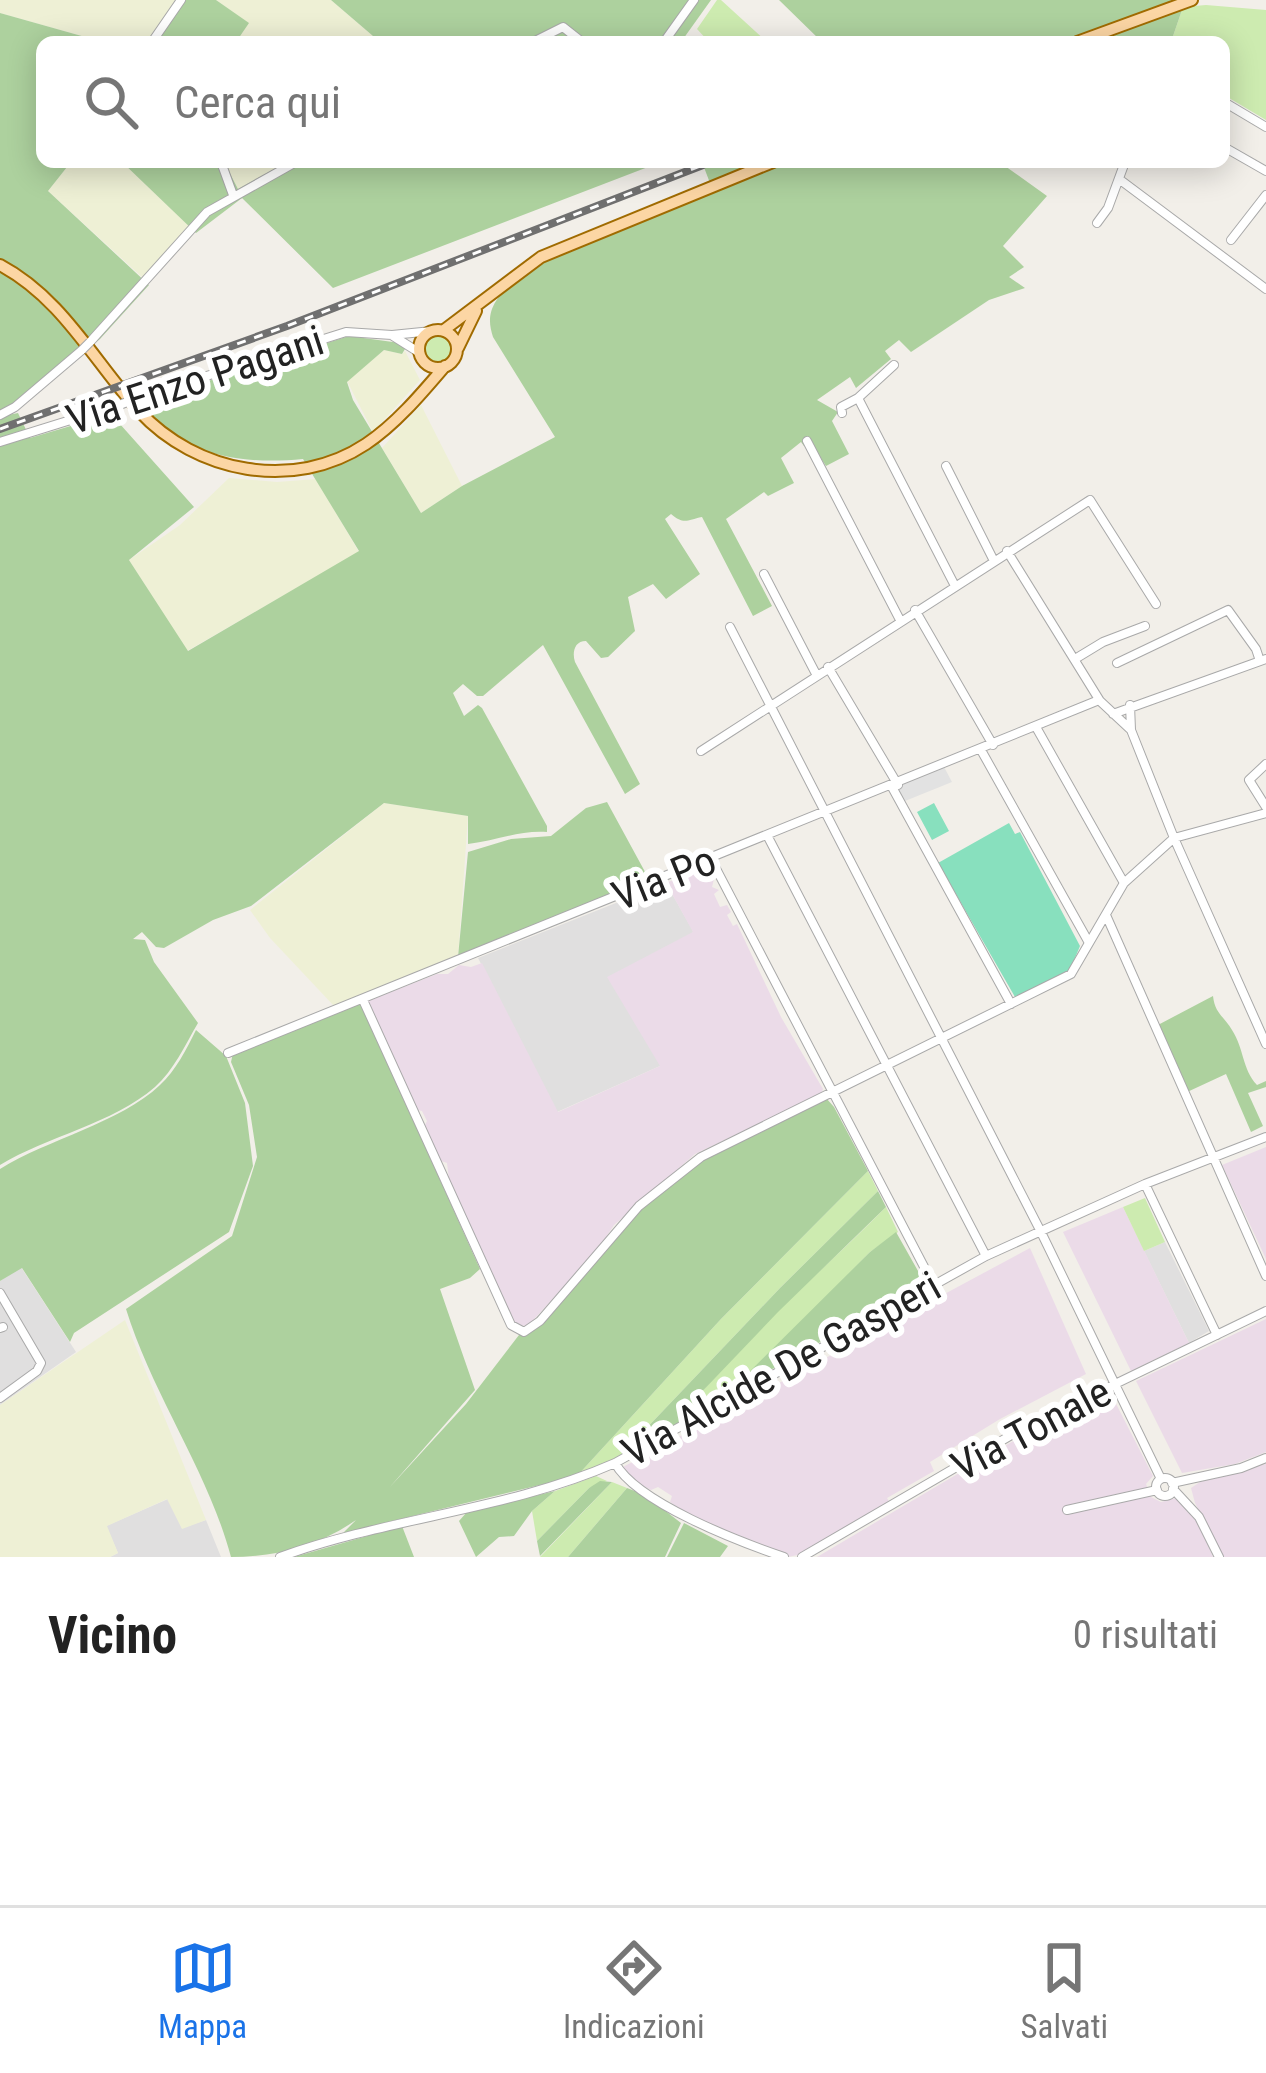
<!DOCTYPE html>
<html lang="it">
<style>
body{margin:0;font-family:"Roboto Condensed",sans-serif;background:#f6f6f6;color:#222}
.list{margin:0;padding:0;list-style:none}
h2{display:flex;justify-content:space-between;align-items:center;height:156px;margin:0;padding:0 48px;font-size:51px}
h2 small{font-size:39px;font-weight:400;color:#767676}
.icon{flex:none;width:66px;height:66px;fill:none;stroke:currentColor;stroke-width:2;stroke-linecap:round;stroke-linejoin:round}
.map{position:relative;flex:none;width:1266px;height:1557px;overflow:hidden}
.search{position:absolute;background:#fff;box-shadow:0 6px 30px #0003;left:36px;right:36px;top:36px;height:132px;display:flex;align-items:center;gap:30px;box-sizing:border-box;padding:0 42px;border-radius:18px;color:#767676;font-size:45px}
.sheet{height:348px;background:#fff}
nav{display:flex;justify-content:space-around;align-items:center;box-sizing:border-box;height:168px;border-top:3px solid #e0e0e0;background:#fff;font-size:33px;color:#767676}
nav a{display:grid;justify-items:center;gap:6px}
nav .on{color:#1a73e8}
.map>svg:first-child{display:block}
.residential{fill:#e0dfdf}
.industrial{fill:#ebdbe8}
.farmland{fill:#eef0d5}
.grass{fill:#cdebb0}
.forest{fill:#add19e}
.pitch{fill:#88e0be}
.parking{fill:#e2e2e2}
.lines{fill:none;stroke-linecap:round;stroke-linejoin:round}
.minor-casing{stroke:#a9a9a9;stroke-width:10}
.major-casing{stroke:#a06b00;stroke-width:14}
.minor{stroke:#fff;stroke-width:8}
.major{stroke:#fcd6a4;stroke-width:10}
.rail-casing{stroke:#707070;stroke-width:8}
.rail{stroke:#fff;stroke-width:3;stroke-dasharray:9;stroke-linecap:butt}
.minor-bridge-casing{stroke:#a9a9a9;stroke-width:10;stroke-linecap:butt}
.minor-bridge{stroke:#fff;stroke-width:8}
.labels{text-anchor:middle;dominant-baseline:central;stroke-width:12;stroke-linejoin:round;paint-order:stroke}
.street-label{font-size:42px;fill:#222;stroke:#fff}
</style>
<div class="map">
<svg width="1266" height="1557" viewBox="0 0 1266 1557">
<rect width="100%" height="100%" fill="#f2efe9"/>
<!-- residential -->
<path class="residential" d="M666,883L693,931L660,1066L557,1112L478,958Z
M1165,1242L1209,1331L1189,1343L1144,1251Z
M21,1267L76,1352L0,1405V1281Z
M168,1499L182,1528L206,1520L221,1557H110L118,1553L106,1526Z"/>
<!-- industrial -->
<path class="industrial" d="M704,867L714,879L712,887L719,890L714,894L720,907L727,905L731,912L727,915L733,926L737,924L781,1017L823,1089L821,1094L695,1154L614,1225L598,1249L528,1326L515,1325L449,1179L447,1163L441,1161L425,1125L427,1121L422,1111L418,1110L368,1001L437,974H448L459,965L471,967L482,963L558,1112L660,1066L607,977L693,932L666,883Z
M1266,1147V1259L1222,1165Z
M1123,1207L1189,1343L1131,1371L1063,1232Z
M1030,1248L1086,1374L1000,1419L930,1462L934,1471L887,1498L890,1503L802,1554L788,1557L729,1538L696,1521L670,1502L672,1496L658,1487L651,1490L626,1477L623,1467Z
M1266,1319V1452L1235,1464L1182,1473L1136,1381Z
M1111,1394L1153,1476L1146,1484L1151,1497L1161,1502L1176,1498L1195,1514L1213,1557H817L1020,1437Z
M1266,1464V1557H1223L1195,1503L1191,1488L1203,1480Z"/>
<!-- farmland -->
<path class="farmland" d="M0,0H178L148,42H103L0,13Z
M216,0H331L380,42H236L248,23Z
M71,162H122L189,226L143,278L48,191Z
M224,162H287L238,189Z
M384,350L402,354L405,351L420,380L373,432L347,381Z
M421,405L462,486L421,513L382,448Z
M229,478L277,482L316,479L359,552L187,651L129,560L180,525Z
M384,803L468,816L458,957L334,1006L270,938L250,910Z
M125,1320L206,1520L182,1529L167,1499L107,1526L118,1553L110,1557H0V1405Z"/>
<!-- grass -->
<path class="grass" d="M717,0H721L767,42H709L697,29Z
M1206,5L1266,10V120L1224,95V42H1171L1183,7Z
M422 349a16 16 0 1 1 32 0a16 16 0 1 1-32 0Z
M868,1171L878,1191L780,1288L620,1456L577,1476L721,1319Z
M1145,1198L1165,1242L1144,1251L1123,1207Z
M886,1207L898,1232L870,1252L748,1377L726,1395L678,1423C734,1344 818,1276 886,1207Z
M596,1476L607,1481L589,1488L537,1541L532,1511L555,1491Z
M612,1482L627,1488L568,1557H540Z"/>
<!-- forest -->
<path class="forest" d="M178,0H216L249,23L236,42H148Z
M331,0H711L681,42H380Z
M779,0H1180L1183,7L1171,42H822Z
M0,13L103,42H42V162H71L48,191L149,285L100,339L8,415L18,413L30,438L111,414L194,507L129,560L188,651L359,551L303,459C243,465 177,456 139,403L349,336L400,343L405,349L402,354L384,350L347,382L353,400L421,513L462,486L555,437L493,337C489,324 488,314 496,301C525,255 660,212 713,191L702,162H1007L1005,166L1047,196L1003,246L1024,267L1009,277L1025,288L989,300L911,352L899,340L885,351L891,359L856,388L850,377L817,400L838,412L832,421L849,454L826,466L811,443L804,446L801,442L781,458L794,483L768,496L764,492L726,519L772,606L753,616L702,517C687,520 684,525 671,514L665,519L700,574L666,599L653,584L628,597L635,631L608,657L601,658L586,641C574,641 572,653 575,662L640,784L625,794L543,645L483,696H477L463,684L453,693L464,716L478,705L482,708L547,826V832C519,830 496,841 468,844V816L384,803L251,906L213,920L164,948L156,947L142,932L133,939L145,940L154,962L198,1023C185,1045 174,1070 155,1087C112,1124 48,1136 0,1165Z
M122,162H224L238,189L287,162H661L333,288L242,198L196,233Z
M607,802L650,881L458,957L468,852L511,839L551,836L586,808Z
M1213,996C1215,1014 1224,1016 1232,1030C1244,1048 1242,1069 1257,1085L1266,1081V1087L1248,1093L1263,1126L1251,1132L1226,1074L1185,1093L1156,1026Z
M361,1003L480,1269L470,1278L440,1289L475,1390L389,1488L466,1404L519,1335L616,1239L649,1200L693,1163L826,1098L834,1107L868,1171L721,1319L577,1476L343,1533L356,1520C319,1546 276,1557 231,1557C208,1471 153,1396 126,1309L232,1236L257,1157L249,1105L231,1062L233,1053Z
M196,1030L226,1056L245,1103L253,1166L229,1232L74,1333L70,1342L22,1268L0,1281V1169C48,1139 120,1123 160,1085C176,1070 186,1050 196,1030Z
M878,1191L886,1207L778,1312L694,1400L678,1423L620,1456L780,1288Z
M896,1232L922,1278V1285L726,1395L870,1252Z
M600,1481L612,1482L540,1556L537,1541L589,1488Z
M627,1488L645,1495L681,1523L665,1557H568Z
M555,1491L532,1511L514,1536L499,1537L476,1557L459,1521L467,1512Z
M684,1523L728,1546L720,1557H667Z
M402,1526L414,1557H294Z"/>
<!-- pitch -->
<path class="pitch" d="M934,803L949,831L932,840L917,812Z
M1009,823L1015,834L1020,832L1080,946L1070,970L1015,997L938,863Z"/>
<!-- parking -->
<path class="parking" d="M944,767L952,782L905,801L896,787Z"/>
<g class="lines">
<!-- minor casing -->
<g class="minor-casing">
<path id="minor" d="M152,42L181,0
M533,42L563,27L582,42
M664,42L694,0
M1224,102L1266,127
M1224,147L1266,171
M221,162L233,195
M1119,179L1266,289
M1097,223L1108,208L1125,162
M1231,240L1266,195
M393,336L420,353
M90,342L207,212L296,162
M140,397L346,332L392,335L432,331
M858,398L954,584
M842,413L841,407L858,398L894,365
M0,415L15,407L82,350
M807,441L900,620
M0,442L122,404
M946,466L993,559
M1007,551L1100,701L1130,729
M764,574L816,674
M915,610L993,745
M730,627L1040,1230L1161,1479
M1075,659L1103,642L1145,626
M1117,663L1228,610L1256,649L1260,661
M828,667L898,785
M1130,705L1131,730L1174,838L1266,1044
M1113,714L1266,659
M1036,727L1124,883
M981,750L1088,941
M701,751L1090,500L1156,604
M1266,764L1249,780L1266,807
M892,787L1011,1004
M768,837L986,1256
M711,859L933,1284
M1106,915L1266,1276
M363,1000L511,1325L524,1332L540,1321L639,1206L701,1157L1071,974L1124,883L1174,838L1266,813
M228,1053L1099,700
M1145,1184L1217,1335
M0,1293L41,1363L37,1371L0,1398
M0,1328L3,1327
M615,1463C637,1503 740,1542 784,1557
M1156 1487a9 9 0 1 1 18 0a9 9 0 1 1-18 0Z
M1172,1483L1241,1468L1266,1458
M1173,1489L1199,1517L1219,1557
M1067,1510L1157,1490
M280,1557C391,1517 508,1510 615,1463L986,1256L1145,1184L1266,1137
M802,1557L1020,1430L1266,1311"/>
</g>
<!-- major casing -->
<g class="major-casing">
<path id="major" d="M1077,42L1192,0
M0,265C62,298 93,360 139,411C196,473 294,492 366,444C396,424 422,393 445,366
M444,330L541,257L773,162
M419 349a19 19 0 1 1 38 0a19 19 0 1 1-38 0Z
M458,348L476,311"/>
</g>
<!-- minor -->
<use href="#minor" class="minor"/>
<!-- major -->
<use href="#major" class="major"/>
<!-- rail casing -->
<g class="rail-casing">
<path id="rail" d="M0,429L287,326L703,165"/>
</g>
<!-- rail -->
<use href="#rail" class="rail"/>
<!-- minor-bridge casing -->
<g class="minor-bridge-casing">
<path id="minor-bridge" d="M82,350L90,342
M122,404L140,397"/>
</g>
<!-- minor-bridge -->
<use href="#minor-bridge" class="minor-bridge"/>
</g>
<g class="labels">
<!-- street labels -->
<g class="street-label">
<text transform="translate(195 380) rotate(-18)">Via Enzo Pagani</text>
<text transform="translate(664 878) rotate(-22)">Via Po</text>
<text transform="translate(781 1369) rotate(-29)">Via Alcide De Gasperi</text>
<text transform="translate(1031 1429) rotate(-28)">Via Tonale</text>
</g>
</g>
</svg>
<div class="search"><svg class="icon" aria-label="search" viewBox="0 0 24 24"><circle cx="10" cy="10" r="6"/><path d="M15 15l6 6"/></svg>Cerca qui</div>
</div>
<section class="sheet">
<h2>Vicino<small>0 risultati</small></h2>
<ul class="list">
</ul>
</section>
<nav>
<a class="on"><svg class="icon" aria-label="map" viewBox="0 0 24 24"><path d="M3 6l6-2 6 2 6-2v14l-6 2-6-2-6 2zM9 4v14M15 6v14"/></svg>Mappa</a>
<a><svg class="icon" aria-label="directions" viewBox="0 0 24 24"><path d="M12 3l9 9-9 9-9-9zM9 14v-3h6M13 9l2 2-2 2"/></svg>Indicazioni</a>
<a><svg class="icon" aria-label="saved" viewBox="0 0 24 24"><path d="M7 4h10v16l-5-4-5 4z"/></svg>Salvati</a>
</nav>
